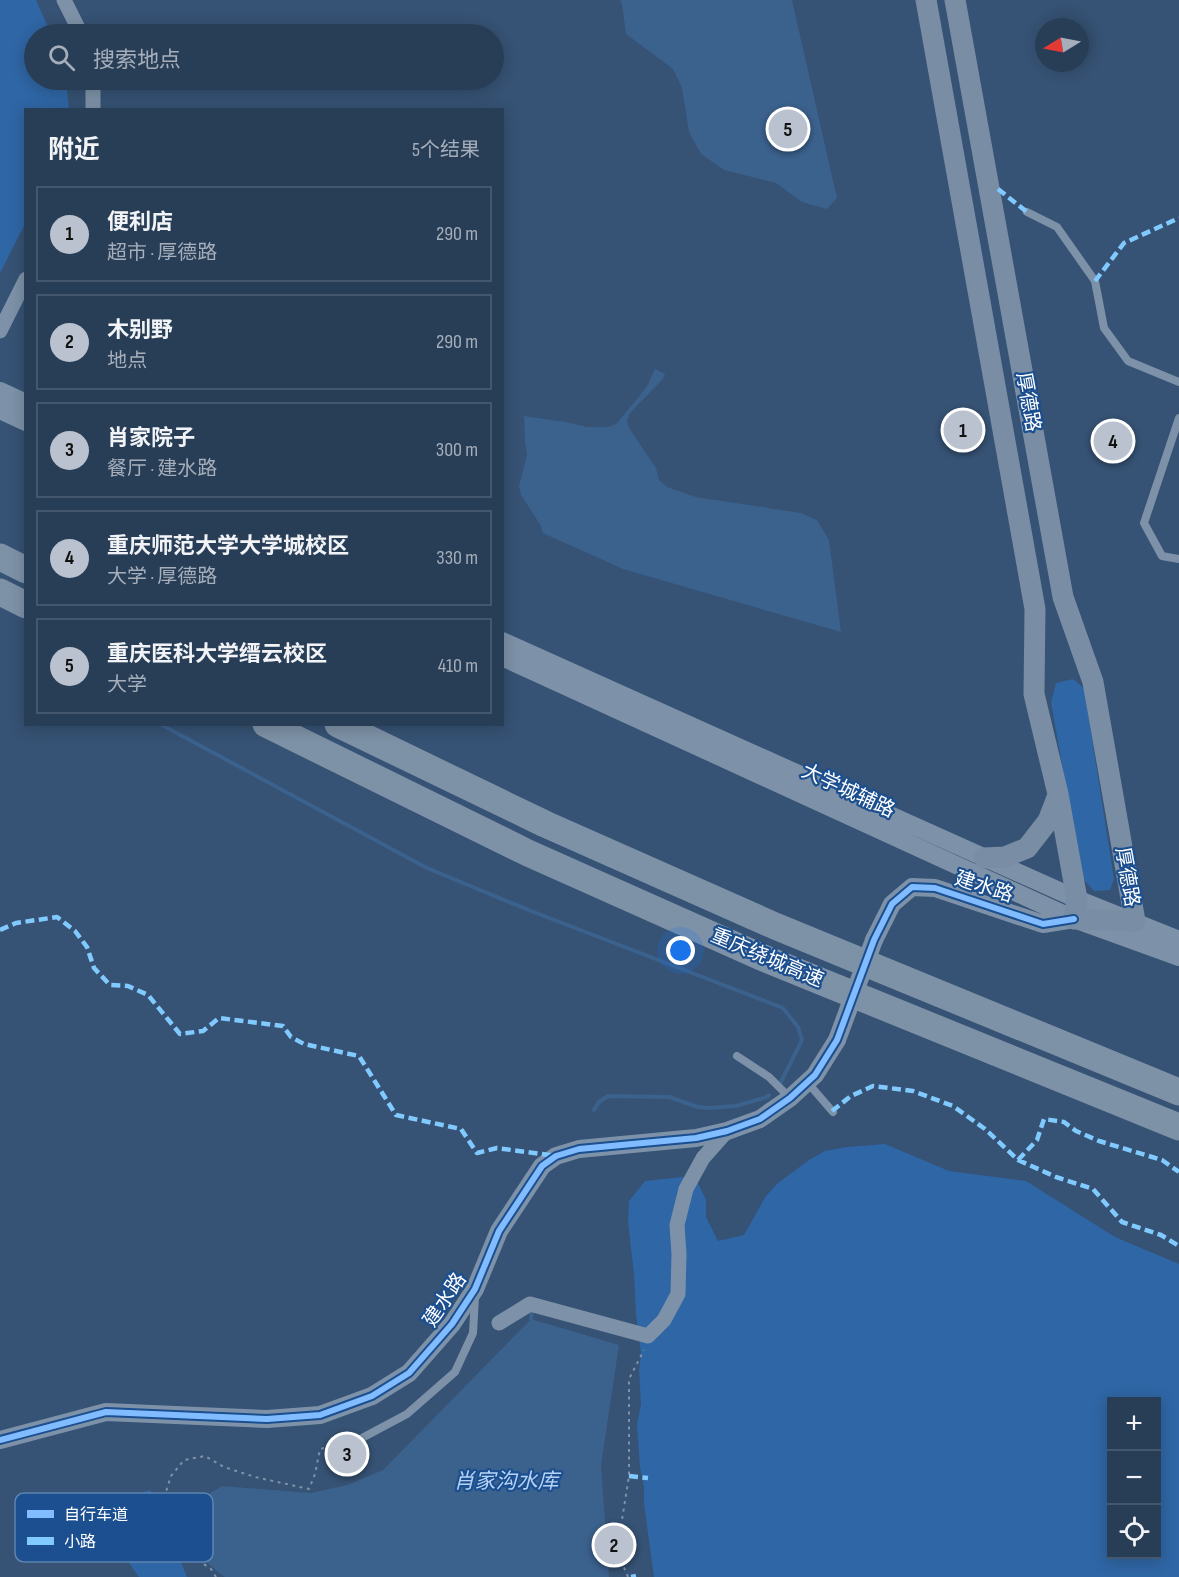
<!DOCTYPE html>
<html lang="zh">
<meta charset="utf-8">
<style>
body{margin:0;font-family:"Sofia Sans Condensed","Noto Sans SC",sans-serif;background:#344961;color:#f1f3f6}
.controls{position:absolute;right:18px;bottom:18px;display:grid;overflow:hidden;border-radius:0px;box-shadow:0 3px 15px #0003}
.controls button{width:54px;height:54px;display:grid;place-items:center;padding:0;border:0;border-bottom:2px solid #44576d;background:#283e57;color:#f1f3f6;font:30px sans-serif}
.compass{position:absolute;left:1035px;top:18px;width:54px;height:54px;border-radius:50%;background:#283e57;box-shadow:0 3px 15px #0003;rotate:260deg}
.you{position:absolute;left:681px;top:951px;width:21px;height:21px;margin:-15px;border:4px solid #fff;border-radius:50%;background:#1a73e8;box-shadow:0 0 0 9px #1a73e833}
.badge{display:grid;place-items:center;width:39px;height:39px;border-radius:50%;background:#b9c2ce;color:#111;font-size:20px;font-weight:700}
.pin{position:absolute;translate:-50% -50%;border:3px solid #fff;box-shadow:0 2px 6px #0006}
.list{margin:0;padding:0;list-style:none}
h2{display:flex;justify-content:space-between;align-items:center;height:78px;margin:0;padding:0 24px;font-size:26px}
h2 small{font-size:20px;font-weight:400;color:#a5aeba}
.list li{display:grid;grid-template-columns:39px 1fr auto;gap:18px;align-items:center;box-sizing:border-box;height:96px;margin:0 12px 12px;padding:0 12px;border:2px solid #44576d;border-radius:0px}
.list b{display:block;font-size:22px;white-space:nowrap}
.list p{margin:0;font-size:20px;white-space:nowrap;color:#a5aeba}
.list em{font-size:20px;font-style:normal;color:#a5aeba}
.icon{flex:none;width:33px;height:33px;fill:none;stroke:currentColor;stroke-width:2;stroke-linecap:round;stroke-linejoin:round}
.map{position:relative;flex:none;width:1179px;height:1577px;overflow:hidden}
.search{position:absolute;background:#283e57;box-shadow:0 3px 15px #0003;left:24px;top:24px;width:480px;height:66px;display:flex;align-items:center;gap:15px;box-sizing:border-box;padding:0 21px;border-radius:33px;color:#a5aeba;font-size:22px}
.panel{position:absolute;background:#283e57;box-shadow:0 3px 15px #0003;left:24px;top:108px;width:480px;height:618px;border-radius:0px}
.map>svg:first-child{display:block}
.green{fill:#2f66a5;fill-rule:evenodd}
.water{fill:#3b618d}
.lines{fill:none;stroke-linecap:round;stroke-linejoin:round}
.stream{stroke:#3b618d;stroke-width:4}
.path{stroke:#7d92a8;stroke-width:2;stroke-dasharray:3 4.5;stroke-linecap:butt}
.service{stroke:#7d92a8;stroke-width:8}
.minor{stroke:#7d92a8;stroke-width:15}
.tertiary{stroke:#7d92a8;stroke-width:18}
.secondary{stroke:#798da4;stroke-width:21}
.motorway{stroke:#7e92a7;stroke-width:27}
.tertiary-bridge{stroke:#7d92a8;stroke-width:18}
.quiet{stroke:#80caff;stroke-width:4.5;stroke-dasharray:9 4.5;stroke-linecap:butt}
.cycleway-casing{stroke:#1b4f8f;stroke-width:10}
.cycleway{stroke:#80bcff;stroke-width:6}
.labels{text-anchor:middle;dominant-baseline:central;stroke-width:4.5;stroke-linejoin:round;paint-order:stroke}
.street-label{font-size:20px;fill:#fff;stroke:#1b4f8f}
.water-label{font-size:21px;font-style:italic;fill:#b5d3f5;stroke:#1b4f8f}
.key{fill:#1b4f8f;stroke:#5f84b1;stroke-width:1.5}
.key-label{font-size:16px;fill:#fff}
</style>
<div class="map">
<svg width="1179" height="1577" viewBox="0 0 1179 1577">
<rect width="100%" height="100%" fill="#365274"/>
<!-- green -->
<path class="green" d="M0,0H36L51,34H34V80H66L69,109L26,110L25,224L0,273Z
M1073,679L1084,688L1114,879L1110,890L1094,891L1082,878L1051,702L1056,683Z
M885,1144L949,1171L1026,1181L1115,1237L1179,1264V1577H654L644,1504V1487L640,1467L637,1425L641,1404L639,1370L641,1354L636,1314L634,1274L628,1223L629,1201L645,1181L682,1177L697,1181L706,1200V1217L718,1241L744,1235L766,1196L778,1183L809,1160L825,1151L847,1147ZM1112,1402H1156V1554H1112Z
M150,1490L158,1503L163,1523L171,1537L187,1577H139C122,1555 105,1519 133,1497C137,1494 145,1492 150,1490Z"/>
<!-- water -->
<path class="water" d="M620,0H792L837,198L827,209L802,202L776,183L724,170L701,154L689,132L682,88L673,69L626,34L622,4Z
M655,369L665,374L663,379L630,413L627,421L629,428L656,468L659,480L667,487L696,497L801,513L817,520L829,540L841,632L623,569L547,535L542,532L541,526L521,495L519,486L527,455L525,441L524,416L566,422L587,427H608L616,424L637,399L647,386Z
M531,1319L619,1345L601,1465L609,1577H225C201,1559 180,1540 186,1508L222,1486L311,1493L347,1485L383,1470Z"/>
<g class="lines">
<!-- stream -->
<path class="stream" d="M160,724L427,868L531,911L783,1008L798,1027L802,1040L781,1082
M594,1110L599,1102L608,1096L669,1097L698,1107L709,1108L736,1106L767,1097L769,1095
M531,1319L532,1311"/>
<!-- path -->
<path class="path" d="M216,1577L211,1569L191,1555L179,1540L174,1516L165,1495L171,1476L184,1460L205,1456L224,1467L255,1477L309,1489L315,1474L320,1449L352,1441
M628,1577L623,1565L618,1545L629,1476V1379L644,1350"/>
<!-- service -->
<path class="service" d="M1027,212L1057,227L1095,281L1104,328L1128,361L1179,382
M1179,418L1144,523L1162,556L1179,559
M737,1056L769,1077L790,1098
M807,1082L833,1112
M362,1438L407,1414L455,1372L473,1333L475,1297"/>
<!-- minor -->
<path class="minor" d="M64,0L81,34
M93,80V110
M0,331L26,279
M499,1323L530,1304L648,1336L664,1320L678,1294L679,1254L677,1225L686,1189L703,1158L727,1131"/>
<!-- tertiary -->
<path class="tertiary" d="M0,391L26,403
M0,410L26,422
M502,641L1077,899L1179,940
M502,657L1074,919L1179,957
M874,940L892,904L912,887L935,888L1043,924L1074,919
M0,1440L106,1412L267,1419L320,1415L372,1396L409,1373L452,1324L475,1289L499,1231L542,1166L556,1156L579,1149L696,1138L727,1131L760,1119L790,1098L815,1075L837,1040"/>
<!-- secondary -->
<path class="secondary" d="M926,0L1035,609L1034,694L1058,794L1077,899L1074,919L1135,921L1093,682L1063,597L955,0
M984,858L1005,857L1027,848L1048,821L1058,795"/>
<!-- motorway -->
<path class="motorway" d="M0,557L26,570
M0,592L26,605
M266,724L528,853L761,957L1179,1127
M338,724L545,824L775,926L1179,1092"/>
<!-- tertiary-bridge -->
<path class="tertiary-bridge" d="M837,1040L874,940"/>
<!-- quiet -->
<path class="quiet" d="M998,189L1027,212
M1095,281L1124,243L1179,218
M0,930L16,923L57,917L75,931L87,947L94,968L110,985L128,986L148,995L180,1034L203,1031L219,1018L283,1026L291,1037L304,1044L359,1056L396,1115L461,1129L477,1153L497,1148L556,1156
M832,1111L851,1096L873,1086L913,1091L953,1106L985,1129L1018,1160L1056,1177L1093,1189L1122,1222L1161,1235L1179,1246
M1018,1160L1037,1140L1044,1119L1064,1122L1076,1131L1099,1141L1162,1160L1179,1172
M629,1476L648,1478
M631,1577L636,1576"/>
<!-- cycleway casing -->
<g class="cycleway-casing">
<path id="cycleway" d="M0,1440L106,1412L267,1419L320,1415L372,1396L409,1373L452,1324L475,1289L499,1231L542,1166L556,1156L579,1149L696,1138L727,1131L760,1119L790,1098L815,1075L837,1040L874,940L892,904L912,887L935,888L1043,924L1074,919"/>
</g>
<!-- cycleway -->
<use href="#cycleway" class="cycleway"/>
</g>
<g class="labels">
<!-- street labels -->
<g class="street-label">
<text transform="translate(1028 402) rotate(80)">厚德路</text>
<text transform="translate(848 791) rotate(25)">大学城辅路</text>
<text transform="translate(1127 877) rotate(80)">厚德路</text>
<text transform="translate(984 887) rotate(18)">建水路</text>
<text transform="translate(767 958) rotate(23)">重庆绕城高速</text>
<text transform="translate(445 1300) rotate(-56)">建水路</text>
</g>
<!-- water labels -->
<g class="water-label">
<text x="506" y="1481">肖家沟水库</text>
</g>
</g>
<!-- legend -->
<rect x="15" y="1493" width="198" height="69" rx="9" class="key"/>
<rect x="27" y="1510" width="27" height="8" fill="#80bcff"/>
<rect x="27" y="1537" width="27" height="8" fill="#80caff"/>
<g class="key-label">
<text x="64" y="1520">自行车道</text>
<text x="64" y="1547">小路</text>
</g>
</svg>
<div class="controls">
<button>+</button>
<button>−</button>
<button><svg class="icon" aria-label="locate" viewBox="0 0 24 24"><circle cx="12" cy="12" r="6"/><path d="M12 2v4M12 18v4M2 12h4M18 12h4"/></svg></button>
</div>
<svg class="compass" viewBox="-18 -18 36 36"><path d="M0-13l5 13h-10z" fill="#e53935"/><path d="M0 13l5-13h-10z" fill="#a5aeba"/></svg>
<div class="you"></div>
<div class="pin badge" style="left:963px;top:430px">1</div>
<div class="pin badge" style="left:614px;top:1545px">2</div>
<div class="pin badge" style="left:347px;top:1454px">3</div>
<div class="pin badge" style="left:1113px;top:441px">4</div>
<div class="pin badge" style="left:788px;top:129px">5</div>
<div class="search"><svg class="icon" aria-label="search" viewBox="0 0 24 24"><circle cx="10" cy="10" r="6"/><path d="M15 15l6 6"/></svg>搜索地点</div>
<section class="panel">
<h2>附近<small>5个结果</small></h2>
<ul class="list">
<li><span class="badge">1</span><div><b>便利店</b><p>超市 · 厚德路</p></div><em>290 m</em></li>
<li><span class="badge">2</span><div><b>木别野</b><p>地点</p></div><em>290 m</em></li>
<li><span class="badge">3</span><div><b>肖家院子</b><p>餐厅 · 建水路</p></div><em>300 m</em></li>
<li><span class="badge">4</span><div><b>重庆师范大学大学城校区</b><p>大学 · 厚德路</p></div><em>330 m</em></li>
<li><span class="badge">5</span><div><b>重庆医科大学缙云校区</b><p>大学</p></div><em>410 m</em></li>
</ul>
</section>
</div>
